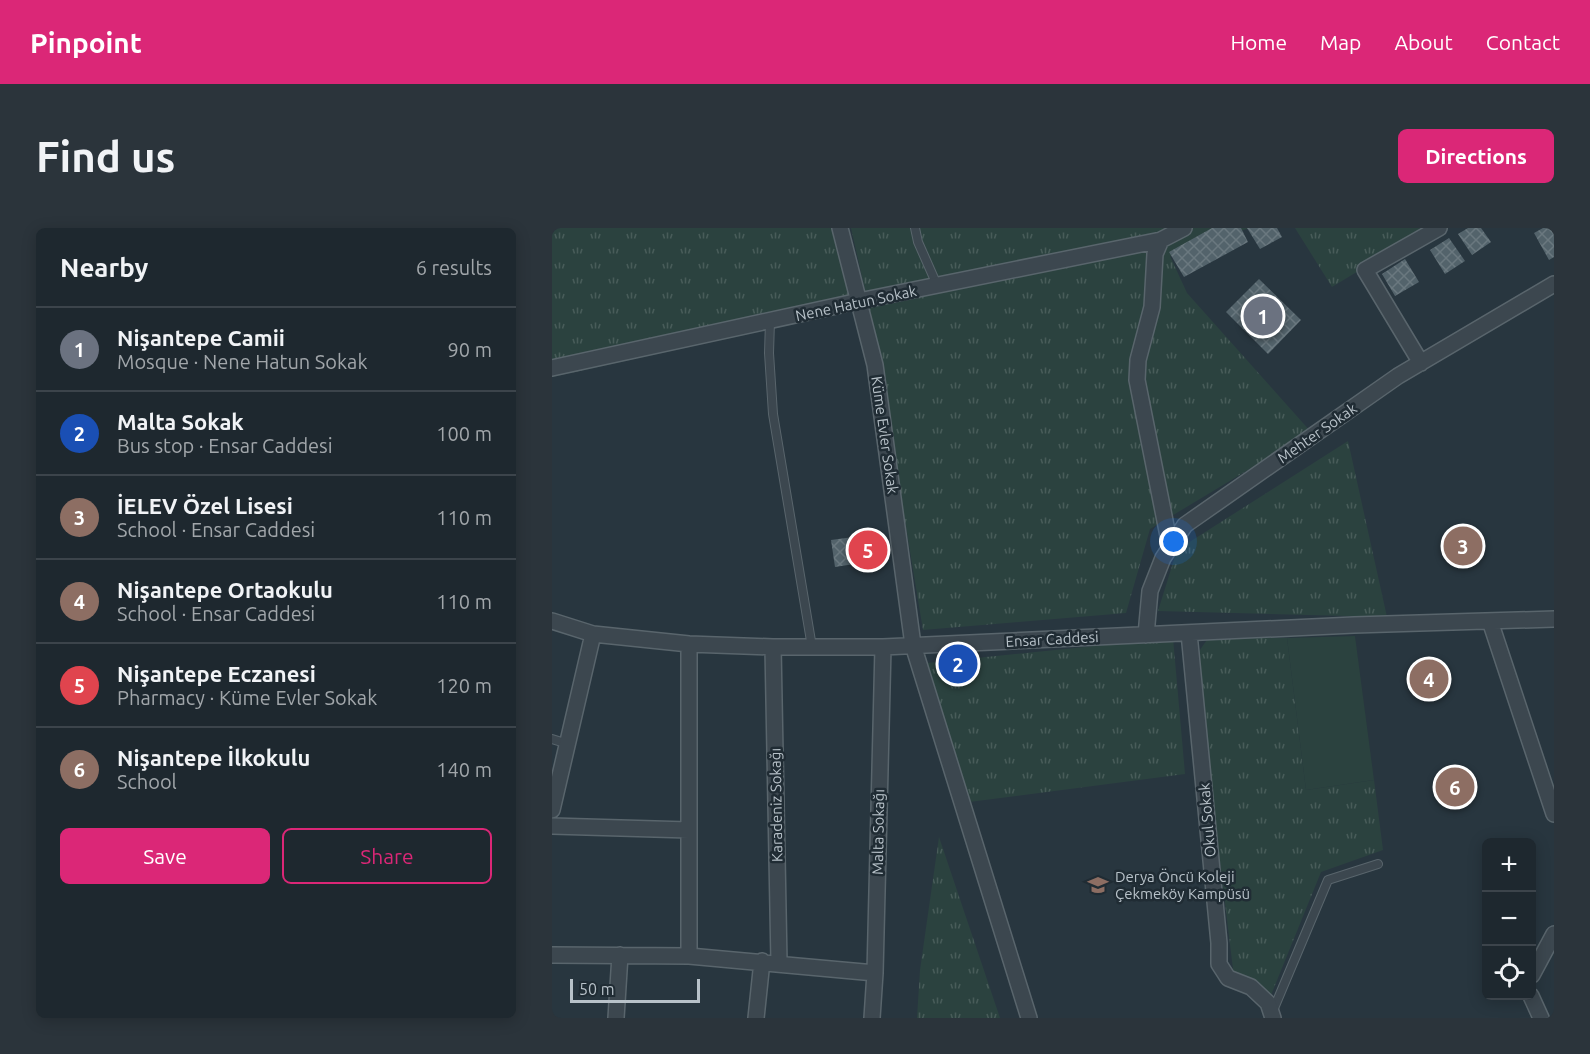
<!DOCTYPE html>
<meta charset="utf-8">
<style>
body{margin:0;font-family:Ubuntu,sans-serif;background:#2b343b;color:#f1f3f6}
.controls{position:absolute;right:18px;bottom:18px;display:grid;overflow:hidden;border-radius:9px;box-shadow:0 3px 15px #0003}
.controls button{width:54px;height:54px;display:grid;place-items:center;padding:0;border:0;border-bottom:2px solid #3c444b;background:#1e282f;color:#f1f3f6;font:30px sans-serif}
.scale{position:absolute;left:18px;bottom:15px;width:130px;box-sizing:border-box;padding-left:6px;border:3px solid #b8c2c9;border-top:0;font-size:16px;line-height:21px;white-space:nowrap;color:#b8c2c9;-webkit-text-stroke:4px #202c34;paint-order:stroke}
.you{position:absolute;left:622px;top:314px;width:21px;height:21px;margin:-15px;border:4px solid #fff;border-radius:50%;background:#1a73e8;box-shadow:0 0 0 9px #1a73e833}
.badge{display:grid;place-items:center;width:39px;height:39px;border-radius:50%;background:#db2777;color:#fff;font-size:20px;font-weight:700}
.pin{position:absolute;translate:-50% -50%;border:3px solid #fff;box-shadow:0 2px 6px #0006}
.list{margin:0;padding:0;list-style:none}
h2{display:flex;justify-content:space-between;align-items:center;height:78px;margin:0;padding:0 24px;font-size:26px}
h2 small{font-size:20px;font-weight:400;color:#a1a6aa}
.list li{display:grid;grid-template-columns:39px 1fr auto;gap:18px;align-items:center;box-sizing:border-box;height:84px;padding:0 24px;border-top:2px solid #3c444b}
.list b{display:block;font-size:22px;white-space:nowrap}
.list p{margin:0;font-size:20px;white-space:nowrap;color:#a1a6aa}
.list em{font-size:20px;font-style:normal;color:#a1a6aa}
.actions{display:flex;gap:12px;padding:18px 24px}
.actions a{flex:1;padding:14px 0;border:2px solid #db2777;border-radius:9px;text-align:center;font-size:21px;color:#db2777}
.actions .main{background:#db2777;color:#fff}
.icon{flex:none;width:33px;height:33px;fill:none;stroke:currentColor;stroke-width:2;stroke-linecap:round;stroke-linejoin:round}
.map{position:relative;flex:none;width:1002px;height:790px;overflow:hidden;border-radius:9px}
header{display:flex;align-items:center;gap:36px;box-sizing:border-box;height:84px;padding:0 30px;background:#db2777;color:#fff}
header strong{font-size:28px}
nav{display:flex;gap:33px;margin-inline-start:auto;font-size:21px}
.intro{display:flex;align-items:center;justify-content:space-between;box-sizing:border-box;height:144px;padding:0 36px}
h1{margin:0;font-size:42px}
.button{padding:15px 27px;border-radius:9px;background:#db2777;color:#fff;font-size:21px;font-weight:700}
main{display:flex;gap:36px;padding:0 36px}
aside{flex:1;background:#1e282f;border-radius:9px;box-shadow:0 3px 15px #0003}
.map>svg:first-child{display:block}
.grass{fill:url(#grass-tufts)}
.green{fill:#2b423f}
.building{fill:url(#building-cross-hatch)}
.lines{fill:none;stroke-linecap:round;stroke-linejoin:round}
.lane-casing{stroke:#59656c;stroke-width:10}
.street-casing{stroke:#59656c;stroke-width:18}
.lane{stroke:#3c474f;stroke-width:8}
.street{stroke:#3c474f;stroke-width:15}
.labels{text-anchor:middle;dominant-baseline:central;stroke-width:5;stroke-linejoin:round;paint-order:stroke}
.street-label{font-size:15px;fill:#b8c2c9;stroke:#202c34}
.poi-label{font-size:15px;fill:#b8c2c9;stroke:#202c34;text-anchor:start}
</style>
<header>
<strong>Pinpoint</strong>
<nav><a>Home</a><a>Map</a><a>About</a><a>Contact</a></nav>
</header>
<div class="intro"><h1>Find us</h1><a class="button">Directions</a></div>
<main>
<aside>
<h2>Nearby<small>6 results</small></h2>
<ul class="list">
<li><span class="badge" style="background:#6b7280">1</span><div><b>Nişantepe Camii</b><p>Mosque · Nene Hatun Sokak</p></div><em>90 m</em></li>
<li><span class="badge" style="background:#1a4fb4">2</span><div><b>Malta Sokak</b><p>Bus stop · Ensar Caddesi</p></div><em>100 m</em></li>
<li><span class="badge" style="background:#8d6e63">3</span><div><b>İELEV Özel Lisesi</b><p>School · Ensar Caddesi</p></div><em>110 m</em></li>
<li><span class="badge" style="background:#8d6e63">4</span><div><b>Nişantepe Ortaokulu</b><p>School · Ensar Caddesi</p></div><em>110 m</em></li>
<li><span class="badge" style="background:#e0444e">5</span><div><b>Nişantepe Eczanesi</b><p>Pharmacy · Küme Evler Sokak</p></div><em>120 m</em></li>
<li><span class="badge" style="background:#8d6e63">6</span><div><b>Nişantepe İlkokulu</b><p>School</p></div><em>140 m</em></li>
</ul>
<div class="actions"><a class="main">Save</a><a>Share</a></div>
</aside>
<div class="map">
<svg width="1002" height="790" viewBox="0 0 1002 790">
<defs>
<pattern id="grass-tufts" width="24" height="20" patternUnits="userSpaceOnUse" patternTransform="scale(1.5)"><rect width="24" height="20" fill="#2b423f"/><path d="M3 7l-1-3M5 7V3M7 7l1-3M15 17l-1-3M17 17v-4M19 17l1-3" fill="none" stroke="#485c59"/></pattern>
<pattern id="building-cross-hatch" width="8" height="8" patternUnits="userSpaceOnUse" patternTransform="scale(1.5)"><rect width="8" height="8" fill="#53636b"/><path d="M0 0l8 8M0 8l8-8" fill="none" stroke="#6a787f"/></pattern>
</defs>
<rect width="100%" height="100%" fill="#28363f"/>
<!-- grass -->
<path class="grass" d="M0,0H280L301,83L0,149Z
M299,0H697L618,28L635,65L759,204L598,301L574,385L371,402L320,93Z
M743,0H877L780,59Z
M796,213L835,389L606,383L625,322Z
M657,409L735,410L754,562L822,552L831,622L769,644L719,767L682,749L643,429Z
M621,410L633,546L417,574L375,435Z
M387,609L448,790H365L368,742Z"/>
<!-- green -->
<path class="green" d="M803,408L822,552L754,562L735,410Z"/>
<!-- building -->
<path class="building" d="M660,0H689L696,14L632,49L617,24Z
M695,0H725L730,9L708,21Z
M916,0H929L939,14L920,27L906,6Z
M991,0H1002V29L997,32L982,5Z
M897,10L913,33L893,46L878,22Z
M853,31L867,54L843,68L830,46Z
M707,51L749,92L716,126L674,84Z
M324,306L328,332L283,339L279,312Z"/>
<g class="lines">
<!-- lane casing -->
<g class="lane-casing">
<path id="lane" d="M363,0L366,14L385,57
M218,93L217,125L221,186L260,419
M0,511L16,516
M720,785L776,652L826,636"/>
</g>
<!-- street casing -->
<g class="street-casing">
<path id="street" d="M288,0L323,137L361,417L477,790
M869,135L813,42L887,0
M0,140L307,73L609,12
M618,318L585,152L586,132L600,79L603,26L609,12L632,0
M0,393L41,406L137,416L221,419H331L802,397L1002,391
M938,393L1002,586
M637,405L667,715V736L676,750L699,759L716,775L721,790
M594,407L598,363L611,330L633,297L846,148L1002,56
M137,416V728
M221,419L227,734
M0,582L41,406
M0,598L137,602
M0,727L137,728L323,745
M980,747L1002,706
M979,768L989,790
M64,790L68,727
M204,790L210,733
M320,790L323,745L331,419"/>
</g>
<!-- lane -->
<use href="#lane" class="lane"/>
<!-- street -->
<use href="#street" class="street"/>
</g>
<!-- icons -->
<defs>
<g id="school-bare" transform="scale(1.62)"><path d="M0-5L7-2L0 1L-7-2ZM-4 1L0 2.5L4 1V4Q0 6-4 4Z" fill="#8d6e63" stroke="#202c34" stroke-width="2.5" paint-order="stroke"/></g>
</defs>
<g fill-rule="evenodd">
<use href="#school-bare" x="546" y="657"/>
</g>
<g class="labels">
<!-- street labels -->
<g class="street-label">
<text transform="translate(304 75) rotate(-12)">Nene Hatun Sokak</text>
<text transform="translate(765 205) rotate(-35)">Mehter Sokak</text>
<text transform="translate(333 207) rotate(82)">Küme Evler Sokak</text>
<text transform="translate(500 411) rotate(-3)">Ensar Caddesi</text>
<text transform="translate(224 577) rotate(-91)">Karadeniz Sokağı</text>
<text transform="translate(655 592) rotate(-95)">Okul Sokak</text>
<text transform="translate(326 604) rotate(-89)">Malta Sokağı</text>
</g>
<!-- poi labels -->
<g class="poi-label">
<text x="563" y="648">Derya Öncü Koleji<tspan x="563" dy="17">Çekmeköy Kampüsü</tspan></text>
</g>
</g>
</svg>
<div class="controls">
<button>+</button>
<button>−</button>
<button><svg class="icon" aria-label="locate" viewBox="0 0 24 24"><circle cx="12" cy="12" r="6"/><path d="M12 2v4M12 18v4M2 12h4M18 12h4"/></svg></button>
</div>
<div class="scale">50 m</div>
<div class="you"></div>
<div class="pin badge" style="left:711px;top:88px;background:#6b7280">1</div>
<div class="pin badge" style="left:406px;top:436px;background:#1a4fb4">2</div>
<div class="pin badge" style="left:911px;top:318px;background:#8d6e63">3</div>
<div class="pin badge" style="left:877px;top:451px;background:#8d6e63">4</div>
<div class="pin badge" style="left:316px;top:322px;background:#e0444e">5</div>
<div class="pin badge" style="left:903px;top:559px;background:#8d6e63">6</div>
</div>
</main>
